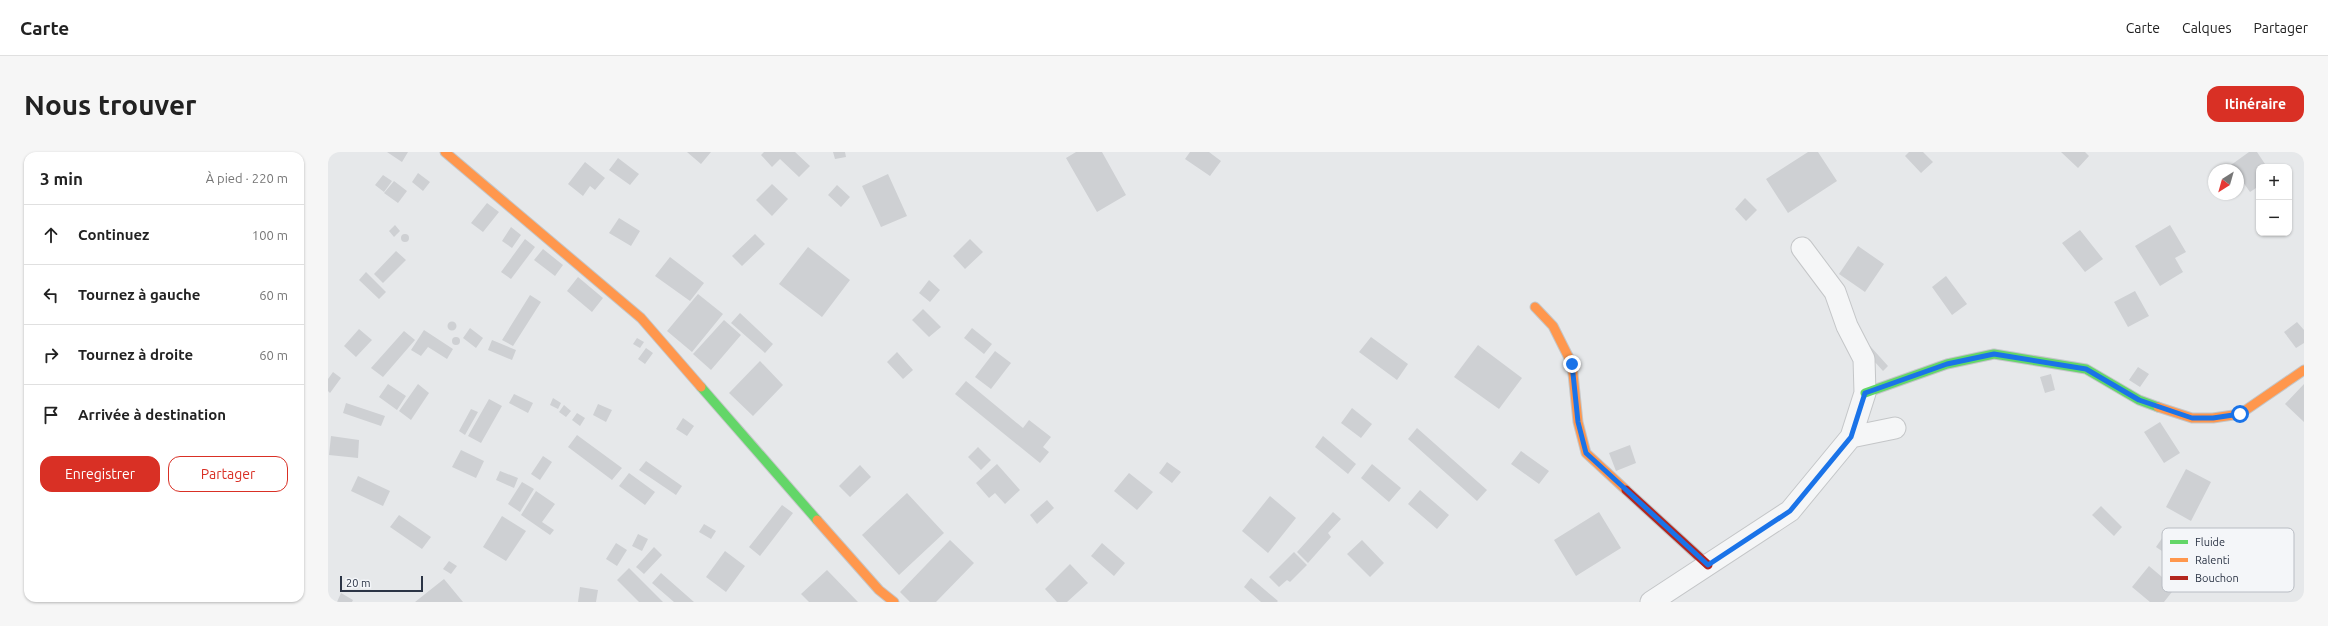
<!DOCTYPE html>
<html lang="fr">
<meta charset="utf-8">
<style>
body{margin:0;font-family:Ubuntu,sans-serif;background:#f6f6f6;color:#222}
.controls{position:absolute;right:12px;top:12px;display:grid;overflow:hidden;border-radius:8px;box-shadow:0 1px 3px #0004}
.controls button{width:36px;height:36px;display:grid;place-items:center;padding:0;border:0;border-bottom:1px solid #e0e0e0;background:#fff;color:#222;font:20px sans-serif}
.compass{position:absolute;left:1880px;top:12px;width:36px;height:36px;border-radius:50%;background:#fff;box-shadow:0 1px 3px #0004;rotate:217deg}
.scale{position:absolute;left:12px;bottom:10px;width:83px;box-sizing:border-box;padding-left:4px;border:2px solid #2b3445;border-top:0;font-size:11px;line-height:14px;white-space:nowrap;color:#2b3445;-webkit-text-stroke:3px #f4f6f9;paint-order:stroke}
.stop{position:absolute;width:12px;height:12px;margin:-9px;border:3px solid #1a73e8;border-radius:50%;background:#fff}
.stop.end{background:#1a73e8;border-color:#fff;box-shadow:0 1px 4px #0008}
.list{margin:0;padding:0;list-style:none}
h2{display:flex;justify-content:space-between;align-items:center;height:52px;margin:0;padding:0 16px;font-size:17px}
h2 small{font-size:13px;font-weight:400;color:#767676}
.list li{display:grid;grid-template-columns:26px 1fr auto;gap:12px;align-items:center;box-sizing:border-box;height:60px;padding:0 16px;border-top:1px solid #e0e0e0}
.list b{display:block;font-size:15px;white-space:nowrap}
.list em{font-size:13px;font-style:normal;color:#767676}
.actions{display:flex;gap:8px;padding:12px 16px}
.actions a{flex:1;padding:9px 0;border:1px solid #d93025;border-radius:12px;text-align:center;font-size:14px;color:#d93025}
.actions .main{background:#d93025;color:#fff}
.icon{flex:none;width:22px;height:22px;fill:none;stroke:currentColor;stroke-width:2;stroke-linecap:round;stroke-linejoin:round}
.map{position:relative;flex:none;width:1976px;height:450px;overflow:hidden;border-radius:12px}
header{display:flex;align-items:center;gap:24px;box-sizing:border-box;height:56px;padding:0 20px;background:#fff;border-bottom:1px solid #e0e0e0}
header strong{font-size:19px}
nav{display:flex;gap:22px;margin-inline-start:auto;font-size:14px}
.intro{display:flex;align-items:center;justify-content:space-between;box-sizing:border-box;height:96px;padding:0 24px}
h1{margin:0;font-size:28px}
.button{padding:10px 18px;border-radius:12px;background:#d93025;color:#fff;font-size:14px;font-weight:700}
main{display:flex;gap:24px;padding:0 24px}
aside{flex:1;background:#fff;border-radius:12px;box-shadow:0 1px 3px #0004}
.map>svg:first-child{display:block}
.building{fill:#ced0d3}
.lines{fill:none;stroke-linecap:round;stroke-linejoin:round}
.street-casing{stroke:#c4c6c8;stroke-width:23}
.fast-casing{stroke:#c4c6c8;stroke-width:11}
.slow-casing{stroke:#c4c6c8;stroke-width:11}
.jam-casing{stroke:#c4c6c8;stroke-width:11}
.street{stroke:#f5f6f7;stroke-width:21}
.fast{stroke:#63d668;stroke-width:9}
.slow{stroke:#ff974d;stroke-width:9}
.jam{stroke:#b3261e;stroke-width:9}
.route{stroke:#1a73e8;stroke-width:5}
.key{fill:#f4f6f9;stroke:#b8bcc3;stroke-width:1}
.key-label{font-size:11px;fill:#2b3445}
</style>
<header>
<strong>Carte</strong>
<nav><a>Carte</a><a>Calques</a><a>Partager</a></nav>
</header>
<div class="intro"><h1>Nous trouver</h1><a class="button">Itinéraire</a></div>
<main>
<aside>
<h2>3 min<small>À pied · 220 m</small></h2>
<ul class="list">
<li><svg class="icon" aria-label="ahead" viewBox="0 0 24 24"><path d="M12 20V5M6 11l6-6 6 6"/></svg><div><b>Continuez</b></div><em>100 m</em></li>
<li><svg class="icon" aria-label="left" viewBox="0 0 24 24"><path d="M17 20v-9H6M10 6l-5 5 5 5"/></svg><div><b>Tournez à gauche</b></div><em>60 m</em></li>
<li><svg class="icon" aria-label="right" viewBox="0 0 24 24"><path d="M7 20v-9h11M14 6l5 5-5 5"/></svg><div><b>Tournez à droite</b></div><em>60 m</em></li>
<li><svg class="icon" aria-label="arrive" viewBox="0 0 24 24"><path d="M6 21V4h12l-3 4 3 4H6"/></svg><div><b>Arrivée à destination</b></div></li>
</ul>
<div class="actions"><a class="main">Enregistrer</a><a>Partager</a></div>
</aside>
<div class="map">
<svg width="1976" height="450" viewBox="0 0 1976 450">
<rect width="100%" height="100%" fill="#e6e8ea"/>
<!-- building -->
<path class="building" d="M59,0H80L74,10Z
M359,0H383L373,12Z
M436,0H467L482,14L471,25L452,7L444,15L433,3Z
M505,0H517L518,5L507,7Z
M748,0H774L798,43L769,60L738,6Z
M862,0H881L893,9L882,24L857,7Z
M1480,0H1490L1509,29L1460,61L1438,27Z
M1581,0H1595L1605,10L1593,21L1577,4Z
M1733,0H1757L1761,4L1750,16Z
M1921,0H1929L1939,15H1931V34L1922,40L1910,23V18H1907L1903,13Z
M290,6L311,22L302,33L281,18Z
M257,10L277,26L267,38L262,34L255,44L240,32Z
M90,21L102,30L95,39L84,30Z
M560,22L579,64L553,75L534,34Z
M55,23L64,29L56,40L47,33Z
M66,29L79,39L70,51L56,41Z
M444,32L460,47L444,64L428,48Z
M509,33L522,45L513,55L500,43Z
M1417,46L1429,58L1418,69L1407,57Z
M159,51L171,60L155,80L143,71Z
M291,66L312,79L303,94L281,81Z
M67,73L72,79L66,85L61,79Z
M1842,73L1858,100L1847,106L1855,120L1832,134L1807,94Z
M183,75L193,83L184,96L174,89Z
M1752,78L1775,107L1757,120L1734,91Z
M73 86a4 4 0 1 1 8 0a4 4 0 1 1-8 0Z
M427,82L437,92L414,114L404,104Z
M197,87L207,95L183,127L173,120Z
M642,87L655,100L637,117L625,104Z
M1530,94L1556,112L1537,140L1511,122Z
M480,95L522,128L494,165L451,132Z
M215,97L235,113L227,124L206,108Z
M68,99L78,108L55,131L46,122Z
M342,105L376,131L362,149L327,124Z
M38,120L58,140L51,147L31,128Z
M1618,124L1639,152L1624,163L1604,135Z
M250,125L275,146L264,160L239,139Z
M601,128L612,138L602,150L591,141Z
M1807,139L1821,164L1800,175L1786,150Z
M370,142L395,162L364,200L339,179Z
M202,143L213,150L185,194L174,188Z
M595,157L613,175L601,185L584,168Z
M412,161L445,192L437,201L403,171Z
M396,168L413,183L383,218L365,202Z
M119.5 174a4.5 4.5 0 1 1 9 0a4.5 4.5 0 1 1-9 0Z
M1969,170L1976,178V191L1968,196L1956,180Z
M142,176L155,186L148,196L135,186Z
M644,176L664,192L656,202L636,186Z
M31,177L44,188L28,205L16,194Z
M96,178L125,197L119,207L100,195L93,204L83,198Z
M76,179L87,188L55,225L43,216Z
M1043,185L1080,212L1069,228L1031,200Z
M124 189a4 4 0 1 1 8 0a4 4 0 1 1-8 0Z
M309,186L316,190L312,196L305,192Z
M164,188L188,198L184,208L160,198Z
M1150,193L1194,226L1171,257L1126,225Z
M1542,194L1560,214L1555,219L1537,199Z
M318,196L325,201L317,212L310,207Z
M667,199L683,211L663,237L647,225Z
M569,200L585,218L575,227L559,210Z
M432,209L455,233L425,264L401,241Z
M1810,215L1821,222L1812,235L1801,228Z
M5,220L13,226L2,241L0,239V227Z
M1723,222L1727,238L1717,241L1712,225Z
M638,229L695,276L701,268L723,285L715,295L721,300L712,311L627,242Z
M60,232L78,244L69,258L51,245Z
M90,232L101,241L83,268L71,259Z
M1976,232V270L1957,252Z
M186,242L205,251L200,261L181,251Z
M225,246L233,251L230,257L222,253Z
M161,247L174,254L153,291L140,284Z
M18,251L57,264L53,274L15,261Z
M270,252L284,258L278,270L265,263Z
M236,253L243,259L238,265L231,260Z
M1024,256L1044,272L1033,286L1013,271Z
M143,257L150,260L137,283L131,279Z
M249,261L257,266L252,274L244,268Z
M355,266L366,274L359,284L348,277Z
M1832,270L1852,301L1836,311L1816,280Z
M1089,276L1159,338L1149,349L1080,287Z
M249,283L294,316L284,328L240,295Z
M3,284L31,288L30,306L1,303Z
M995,284L1028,312L1020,322L987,295Z
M1302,293L1308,311L1288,319L1281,301Z
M650,295L663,308L653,318L640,305Z
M133,298L156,309L148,326L124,315Z
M1193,299L1221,319L1211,332L1183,312Z
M215,304L224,310L212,328L203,322Z
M318,309L354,334L348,343L311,318Z
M839,310L853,320L844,331L831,321Z
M669,312L692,338L677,352L667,341L661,346L648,331Z
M1044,312L1073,336L1061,350L1033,326Z
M532,313L543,325L522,345L511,334Z
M1858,317L1883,330L1863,369L1838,355Z
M172,319L190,326L186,336L168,328Z
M301,321L327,340L317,353L291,334Z
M801,321L825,340L809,358L786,339Z
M30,324L62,339L55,354L23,339Z
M194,330L206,337L192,360L180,352Z
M1092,338L1121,363L1109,377L1080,352Z
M208,339L227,352L214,370L226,378L222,383L193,363Z
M579,341L616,381L571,423L534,383Z
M942,344L968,366L940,401L914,379Z
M719,348L726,356L709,372L702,363Z
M454,353L465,361L432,404L421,395Z
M1773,354L1794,375L1786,384L1764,363Z
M1005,360L1013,367L1000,381L1003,385L980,411L969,400Z
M1271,360L1293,396L1248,424L1226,388Z
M71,363L103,385L94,397L62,375Z
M174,364L198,379L178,409L155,395Z
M376,372L388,379L383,387L371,380Z
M1841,376L1869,394L1856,414L1828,395Z
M310,382L320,387L314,399L304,394Z
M622,388L646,411L608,450H582L572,440Z
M1034,388L1056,411L1042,425L1019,402Z
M288,391L299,398L289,414L278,407Z
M774,391L797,411L786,424L763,404Z
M326,395L334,403L316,422L308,415Z
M397,399L417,414L398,440L378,425Z
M966,400L979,413L962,430L959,428L951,435L941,425Z
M121,409L129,414L123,422L115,417Z
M742,412L760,431L739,450H729L717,437Z
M1821,414L1847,436L1836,450H1822L1804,435Z
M301,416L335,450H311L289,428Z
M499,418L530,450H481L473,442Z
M333,421L366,450H346L324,431Z
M923,426L950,449L949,450H933L916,435Z
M116,427L135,450H87Z
M252,435L270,438L268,450H250Z
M13,441L25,448L24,450H9Z"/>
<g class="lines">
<!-- street casing -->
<g class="street-casing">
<path id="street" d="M1474,96L1507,140L1519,174L1536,207L1537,241L1523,285
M1323,450L1462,359L1523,285L1567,276"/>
</g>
<!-- fast casing -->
<g class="fast-casing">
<path id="fast" d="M373,235L489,368
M1537,241L1619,212L1666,202L1758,217L1811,248L1830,255"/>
</g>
<!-- slow casing -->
<g class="slow-casing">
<path id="slow" d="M117,0L313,166L373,235
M1207,155L1225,174L1244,212L1250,270L1258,301L1298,338
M1830,255L1864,266H1885L1912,262L1976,218
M489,368L551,438L566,450"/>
</g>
<!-- jam casing -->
<g class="jam-casing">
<path id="jam" d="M1298,338L1380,413"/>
</g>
<!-- street -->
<use href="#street" class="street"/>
<!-- fast -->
<use href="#fast" class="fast"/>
<!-- slow -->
<use href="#slow" class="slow"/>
<!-- jam -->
<use href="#jam" class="jam"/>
</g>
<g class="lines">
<!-- route -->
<path class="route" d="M1244,212L1250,270L1258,301L1380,413L1462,359L1523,285L1537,241L1619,212L1666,202L1758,217L1811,248L1864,266H1885L1912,262"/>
</g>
<!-- legend -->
<rect x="1834" y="376" width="132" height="64" rx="6" class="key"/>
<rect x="1842" y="388" width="18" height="4" fill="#63d668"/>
<rect x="1842" y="406" width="18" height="4" fill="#ff974d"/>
<rect x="1842" y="424" width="18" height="4" fill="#b3261e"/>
<g class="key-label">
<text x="1867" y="394">Fluide</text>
<text x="1867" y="412">Ralenti</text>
<text x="1867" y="430">Bouchon</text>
</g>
</svg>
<div class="controls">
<button>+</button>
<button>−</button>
</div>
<svg class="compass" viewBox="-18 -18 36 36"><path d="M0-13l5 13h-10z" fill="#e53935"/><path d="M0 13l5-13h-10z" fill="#767676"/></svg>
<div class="scale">20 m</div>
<div class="stop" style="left:1912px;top:262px"></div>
<div class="stop end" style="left:1244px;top:212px"></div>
</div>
</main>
